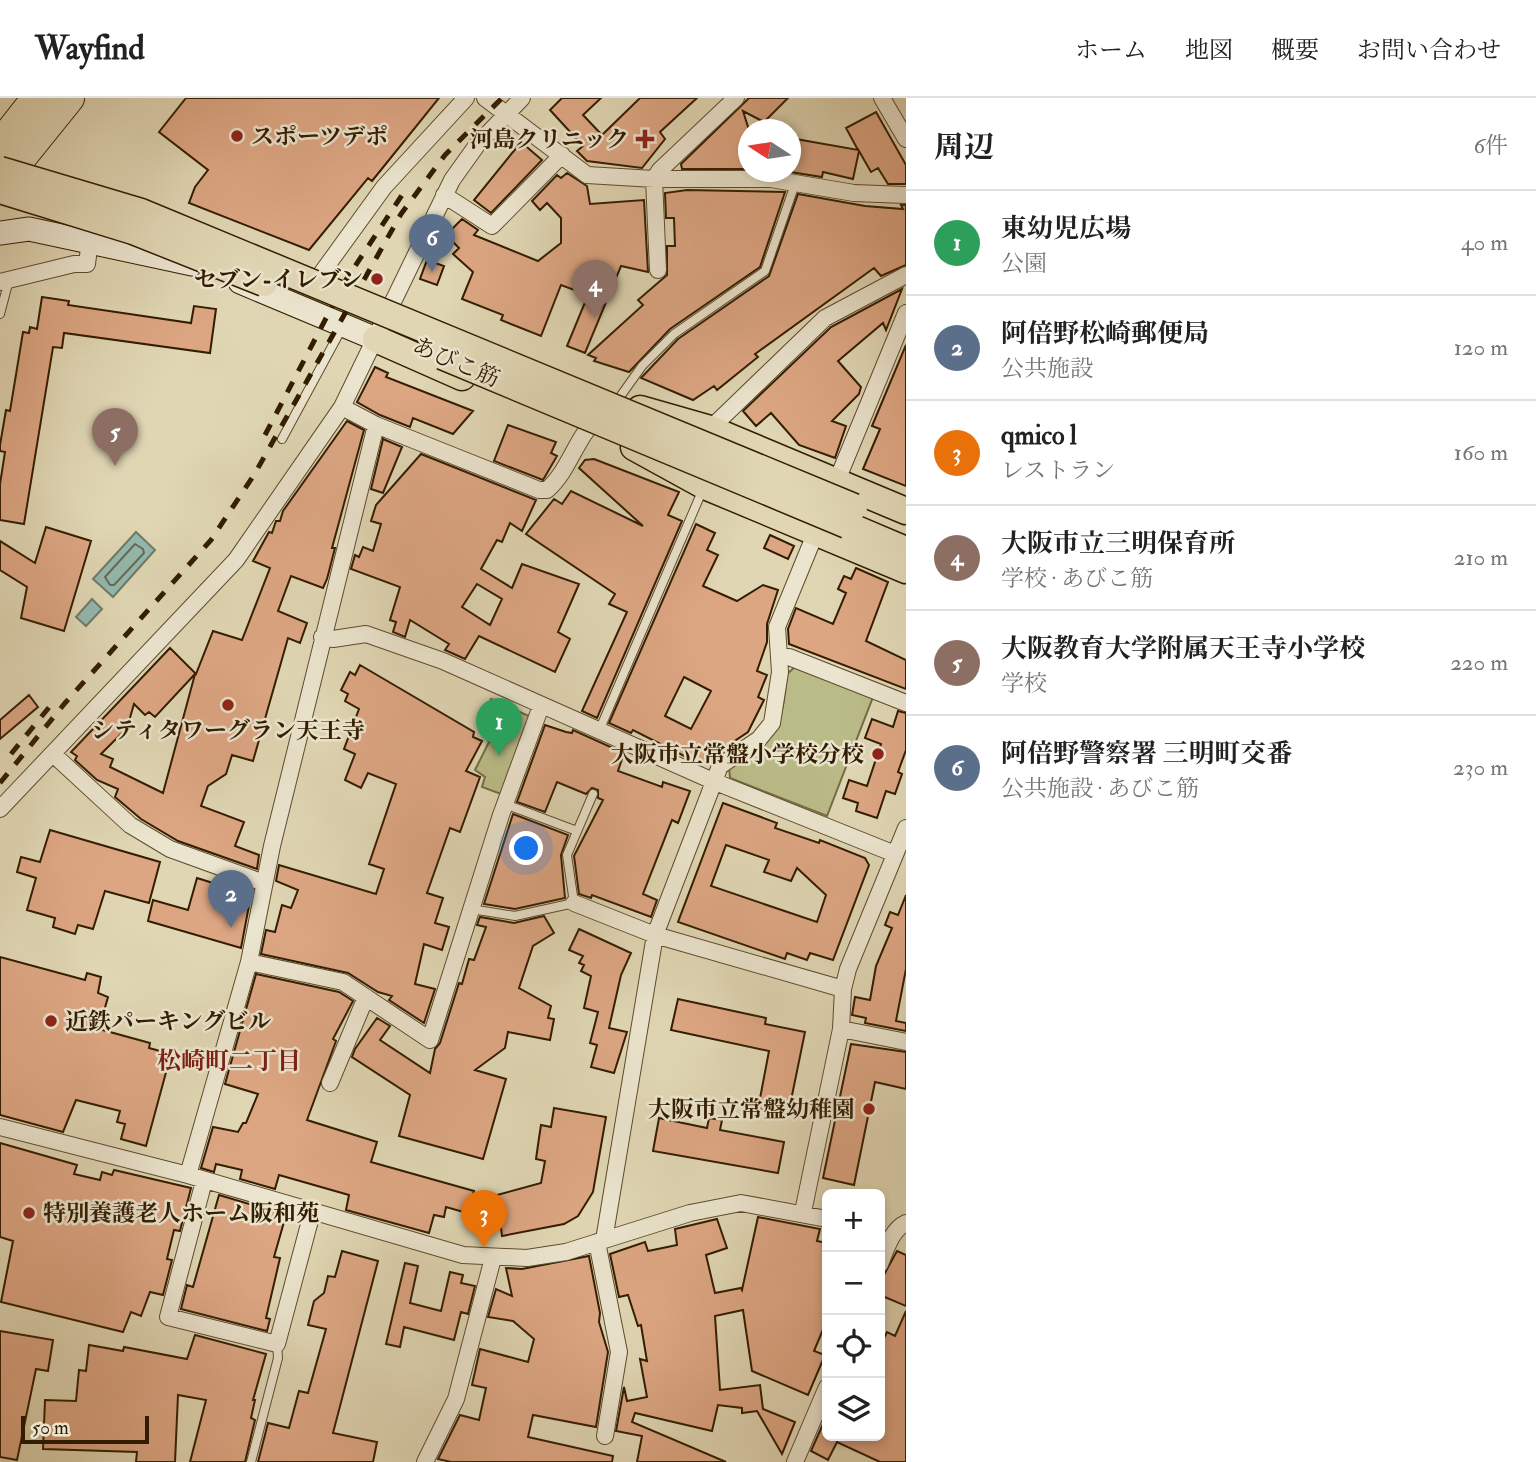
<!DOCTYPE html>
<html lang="ja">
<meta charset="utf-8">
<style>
body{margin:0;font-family:"IM FELL Double Pica","Noto Serif JP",serif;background:#f2f2f2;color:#222}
.controls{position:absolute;right:21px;bottom:21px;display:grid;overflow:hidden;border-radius:10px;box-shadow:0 4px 10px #0003}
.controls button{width:63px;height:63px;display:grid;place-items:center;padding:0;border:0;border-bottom:2px solid #e0e0e0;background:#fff;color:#222;font:35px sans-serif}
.compass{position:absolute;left:738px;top:21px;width:63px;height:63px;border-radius:50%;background:#fff;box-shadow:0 4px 10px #0003;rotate:282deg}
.scale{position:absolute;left:21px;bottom:18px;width:128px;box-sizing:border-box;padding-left:7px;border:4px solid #331d00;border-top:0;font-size:19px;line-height:24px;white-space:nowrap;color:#331d00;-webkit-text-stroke:5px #ebe4ce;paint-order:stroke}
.you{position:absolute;left:527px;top:751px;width:24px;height:24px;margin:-18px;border:5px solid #fff;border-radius:50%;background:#1a73e8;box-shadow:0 0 0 10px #1a73e833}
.badge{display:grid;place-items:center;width:46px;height:46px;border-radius:50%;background:#b45309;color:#fff;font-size:23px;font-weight:700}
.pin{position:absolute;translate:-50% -58px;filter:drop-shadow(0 2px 4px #0008)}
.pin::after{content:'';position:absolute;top:37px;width:24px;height:21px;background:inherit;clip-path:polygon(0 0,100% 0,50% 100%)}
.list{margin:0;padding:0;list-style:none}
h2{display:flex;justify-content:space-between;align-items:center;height:91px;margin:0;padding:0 28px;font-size:30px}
h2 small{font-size:23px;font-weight:400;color:#767676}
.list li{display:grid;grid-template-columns:46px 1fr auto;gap:21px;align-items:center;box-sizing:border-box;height:105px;padding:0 28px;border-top:2px solid #e0e0e0}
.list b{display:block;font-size:26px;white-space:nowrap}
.list p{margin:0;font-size:23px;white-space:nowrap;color:#767676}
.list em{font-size:23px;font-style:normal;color:#767676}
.icon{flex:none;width:38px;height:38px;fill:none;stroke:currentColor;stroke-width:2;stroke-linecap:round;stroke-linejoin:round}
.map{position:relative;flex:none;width:906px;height:1364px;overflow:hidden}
header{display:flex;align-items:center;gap:42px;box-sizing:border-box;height:98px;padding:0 35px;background:#fff;border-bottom:2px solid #e0e0e0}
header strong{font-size:33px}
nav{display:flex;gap:38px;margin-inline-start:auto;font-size:24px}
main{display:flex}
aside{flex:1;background:#fff}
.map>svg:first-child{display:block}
.green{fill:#babc88;stroke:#766c44;stroke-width:2}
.water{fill:#94b9af;stroke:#6d7b69;stroke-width:2}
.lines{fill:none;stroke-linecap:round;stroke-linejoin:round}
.shore{stroke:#646b58;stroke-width:2}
.building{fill:#dda683;stroke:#331d00;stroke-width:2;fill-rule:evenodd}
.lane-casing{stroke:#5e4b2d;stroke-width:10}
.street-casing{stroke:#5e4b2d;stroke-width:18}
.secondary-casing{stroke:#331d00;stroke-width:25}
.primary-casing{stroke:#331d00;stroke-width:29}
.highway-casing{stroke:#331d00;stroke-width:32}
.lane{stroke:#ebe4ce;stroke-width:8}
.street{stroke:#ebe4ce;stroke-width:16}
.secondary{stroke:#ebe4ce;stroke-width:23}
.primary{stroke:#e0d6b3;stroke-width:26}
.highway{stroke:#e0d6b3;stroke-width:30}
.rail{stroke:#331d00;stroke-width:5;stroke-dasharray:12 12;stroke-linecap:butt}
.primary-bridge-casing{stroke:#331d00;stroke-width:29;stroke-linecap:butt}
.primary-bridge{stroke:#e0d6b3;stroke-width:26}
.poi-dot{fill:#8f2418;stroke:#ebe4ce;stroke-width:2.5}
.labels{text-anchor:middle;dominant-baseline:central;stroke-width:5;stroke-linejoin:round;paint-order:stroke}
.poi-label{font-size:23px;font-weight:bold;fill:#331d00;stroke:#ebe4ce;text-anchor:end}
.street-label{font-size:23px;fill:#331d00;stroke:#ebe4ce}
.neighbourhood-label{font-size:24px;font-weight:bold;fill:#7a1f14;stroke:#ebe4ce}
</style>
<header>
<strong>Wayfind</strong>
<nav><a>ホーム</a><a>地図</a><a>概要</a><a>お問い合わせ</a></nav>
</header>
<main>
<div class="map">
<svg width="906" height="1364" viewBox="0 0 906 1364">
<rect width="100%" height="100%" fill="#e0d6b3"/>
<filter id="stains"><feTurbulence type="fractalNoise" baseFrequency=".00286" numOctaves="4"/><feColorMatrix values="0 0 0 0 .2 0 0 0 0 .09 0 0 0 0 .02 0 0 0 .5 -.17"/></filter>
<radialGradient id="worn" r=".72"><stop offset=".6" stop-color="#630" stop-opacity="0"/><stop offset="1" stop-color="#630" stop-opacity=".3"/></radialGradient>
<!-- green -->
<path class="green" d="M796,568L873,599L827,718L730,680L729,668C776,646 783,626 787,576Z
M491,601L531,619L501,696L482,689L485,679L475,672L489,644L481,625Z"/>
<!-- water -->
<path class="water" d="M136,434L155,452L113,499L93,481Z
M92,501L102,511L86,528L76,519Z"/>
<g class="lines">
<!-- shore -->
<path class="shore" d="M135,446L143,451L144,455L114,487H110L105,479Z"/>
</g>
<!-- building -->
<path class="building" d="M186,0H439L372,83L368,80L309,152L189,105L195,89L208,72L159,34Z
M562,0H601L583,17L602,37L640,0H697L660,34L665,41L642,70L587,63L577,53L583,48L550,12Z
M749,0H788L764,24L743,13L748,29V71H682L681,66Z
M876,14L906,67V86H888L878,70L871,74L859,53L853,81L823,74L822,79L790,74V40L858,52L846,30Z
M521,44L542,62L491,115L474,102Z
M567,75L587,88L590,106L644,102L648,174L621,168L585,255L567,248L588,197L561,187L541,238L501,222L503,217L462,201L473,174L453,156L459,150L446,137L462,121L478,132L474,137L538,163L561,145V120L547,105L540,112L532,103L557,77L561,80Z
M687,92L785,94L760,169L670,231L629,274L594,263L596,260L588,257L643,207L638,202L667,177V148H675L674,120H666L665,95Z
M798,96L865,108L903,111L901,107H906V167L881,178L874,170L755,256L758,259L717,292L714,288L693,302L641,280L678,241L769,178Z
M427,162L444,168L437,187L420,181Z
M902,191L886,232L883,225L838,263L861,289L859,296L832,323L846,328L835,360L799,347L771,315L756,328L743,313L831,229Z
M42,199L69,203L68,207L191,225L194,208L216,211L210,255L64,235L62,250L53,249L24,426L0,422V386L5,354L0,353V347L6,312L10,313L23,234L29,235L30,229L37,231Z
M906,247V388L863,371L880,331L872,328Z
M375,269L388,275L386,279L473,313L453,336L413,320L410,329L380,317L357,304Z
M347,323L364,332L332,450H335L327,481L323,490L291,478L278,513L307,525L300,545L288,540L253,663L232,657L226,676L208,688L201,708L244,724L235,748L259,757L257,771L178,743L141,721L115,699L118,691L97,682L75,662L77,658L71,654L170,550L196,576L213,533L242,542L270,470L253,463L269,434L272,435L276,423H280L283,413ZM195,576L163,695L110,669L113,661L101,656L127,630L134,606L145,617L149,614L155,619Z
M508,327L556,344L551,355L557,358L543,382L494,363Z
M383,341L402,349L383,395L371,391Z
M421,356L536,402L522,433L510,425L502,444L497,442L481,471L512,490L522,466L579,486L558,534L570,541L555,574L479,538L465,561L445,552L449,546L410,522L405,539L393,534L396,524L390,522L400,489L351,471L355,457L359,459L363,449L373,453L381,426L371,423L376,407ZM477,486L502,501L490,527L462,509Z
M594,361L679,394L668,417L682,423L597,620L582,613L627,514L609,506L615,496L526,436L554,401L562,406L571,393L643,428L579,370L585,362Z
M696,426L715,435L707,452L718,457L703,488L737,503L763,487L778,492L767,526V544L757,573L767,577L758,599L764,602L748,634L700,666L633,632L631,635L609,625ZM684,579L711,593L691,631L665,618Z
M46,429L91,443L64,533L21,520L27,489L0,472V443L35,465Z
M770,437L794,448L788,461L764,450Z
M856,470L888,484L866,543L906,562V591L789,546L788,531L796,510L833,526L846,495L838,491L844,478L851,481Z
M360,567L474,634L473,639L482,643L466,673L480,679L460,734L450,730L427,795L443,800L435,825L449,829L442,852L424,846L415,886L435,891L424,925L389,902L392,898L378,894L348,875L261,856L266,832L275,834L282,807L291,810L298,792L276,783L279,767L376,796L384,771L369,766L396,686L368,675L361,690L345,682L355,656L344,651L359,611L345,603L348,596L341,592L350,574L355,577Z
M29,597L38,609L0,641V622Z
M898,613L906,615V652L898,674L902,676L895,696L886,693L877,720L856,713L858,705L843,700L849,682L867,688L881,646L865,640L872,621L893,629Z
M545,627L566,634L572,635L573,632L624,655L618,673L662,689L663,684L690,693L678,725L672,722L643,796L657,802L651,819L592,797L591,800L579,796L574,758L603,702L598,700V692L592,690L586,696L557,684L545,714L517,704Z
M723,705L777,725L775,730L819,745L820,742L865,760L869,767L833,862L810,855L807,862L787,855L785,861L678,824ZM726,747L769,762L764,774L791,783L797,770L826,797L817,824L711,788Z
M513,716L568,737L561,757L565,800L515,811L484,806Z
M50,732L160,764L149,805L105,793L93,831L78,827L75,836L53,829L55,820L27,812L36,780L17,774L21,759L40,764Z
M197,780L251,797L241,850L148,823L153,802L188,812Z
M906,797V871L896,923L906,925V933L865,925L866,920L852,917L855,899L870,902L876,868L892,830L885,827L890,814L898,817Z
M544,818L554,835L533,848L519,890L551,908L548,920L554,921L550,942L508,934L505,950L475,972L506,981L483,1061L399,1038L410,997L352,959L355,951L377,920L390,928L380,942L430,975L435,951L440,945L459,885L462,886L469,861L474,862L486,829L477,827L480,819L514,825Z
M579,831L631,855L621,877L609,930L627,934L614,975L591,969L597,947L590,945L598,914L584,910L591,878L581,873L584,867L579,865L583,858L569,852Z
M0,859L85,882L87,875L101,879L98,895L108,899L99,931L150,945L149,950L171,956L146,1048L121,1041L125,1026L117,1024L120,1013L76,1002L63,1034L0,1017Z
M256,876L339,894L353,903L333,941L336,943L307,1022L377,1044L371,1064L474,1093L467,1115L446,1109L444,1119L434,1117L429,1135L346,1112L349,1097L279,1077L275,1091L240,1081L242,1072L216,1066L214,1074L201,1070L213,1029L238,1034L243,1025H246L258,996L225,986Z
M678,901L766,920L765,926L805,934L788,1017L758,1011L769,953L671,932Z
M851,946L906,954V991L875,984L854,1087L823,1080Z
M554,1010L606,1019L593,1094L578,1118L564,1126L502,1138L497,1097L541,1085L545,1063L536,1061L539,1040L541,1027L551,1029Z
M659,1020L707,1030L709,1020L722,1022L720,1032L784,1044L778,1075L653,1053Z
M0,1045L77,1067L74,1076L100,1082L102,1074L112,1077L114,1072L191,1090L180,1133L174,1132L167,1161L172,1162L163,1197L150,1194L141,1218L131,1214L123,1234L1,1204L13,1143L0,1139Z
M219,1097L286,1117L274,1159L280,1160L266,1220L270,1221L267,1233L181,1211L187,1187L193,1189Z
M758,1119L820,1131L817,1143L827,1145L824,1177L827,1179V1222L814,1253L825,1257L808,1297L752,1273L743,1212L715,1218L720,1292L760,1287L763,1311L795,1324L782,1356L757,1313L742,1315V1310L718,1307L712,1333L635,1315L632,1324L726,1364H637L642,1338L616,1333L624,1289L627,1303L647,1299L640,1261L647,1263L641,1227L638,1228L628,1197L619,1199L610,1156L645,1144L648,1153L677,1147L675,1131L717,1121L727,1150L706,1157L715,1195L741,1190L742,1192Z
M342,1153L378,1163L333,1335L377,1344L373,1364H258L268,1325L289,1330L299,1293L308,1295L326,1231L308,1227L314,1203L324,1195L328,1178L335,1179Z
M897,1153L906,1157V1208L880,1197V1184Z
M589,1158L600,1215L599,1224L608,1254L596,1329L533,1317L528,1339L613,1358L612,1364H451L438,1361L460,1317L479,1322L486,1290L472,1287L480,1251L528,1264L534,1241L513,1223L488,1219L496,1191L512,1198L506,1170L522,1171Z
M405,1165L418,1168L410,1205L441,1213L450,1174L463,1177L461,1185L475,1188L468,1216L461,1214L454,1242L404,1229L400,1249L386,1246Z
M906,1213V1364H880L837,1344L828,1362L811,1353L827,1317V1338H880V1248L887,1234L895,1238Z
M0,1233L53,1242L48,1273L36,1271L17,1362L0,1359Z
M195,1237L266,1256L253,1302H255L251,1320L255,1322L245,1364H190L206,1302L178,1297L175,1364H136L137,1354L43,1351L45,1302L76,1303L79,1272L86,1273L89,1247L123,1253L124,1249L187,1261Z"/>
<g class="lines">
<!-- lane casing -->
<g class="lane-casing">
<path id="lane" d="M0,216L9,182
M617,303L642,268L674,236L765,173L795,86
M282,341L342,230
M599,633L703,391
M505,706L577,733
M471,811L515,818L574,805L567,757L593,696
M251,1364L278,1260L277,1246"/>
</g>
<!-- street casing -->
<g class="street-casing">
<path id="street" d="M485,0L587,77L654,81H771L854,95L906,97
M882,0L906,41
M444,97L492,128L562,57
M658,172L654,81L660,72L736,0
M318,180L384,89L466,0
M0,184L74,166H87L90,142
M342,309L376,327L539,392H547C570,372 576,338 599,319
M710,331L825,220L906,177
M833,392L906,215
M322,539L333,541L366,536L443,563L713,683L895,756
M779,560L789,559L906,605
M53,656L130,727L170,751L264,785
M0,711L236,462L342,309L452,82L477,47L522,0
M574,805L655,837L843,891
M249,864L343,884L430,942L501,717L541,608
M841,931L906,944
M330,985L366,899
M0,1029L188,1077L463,1157L527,1160L566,1154L690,1115L741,1105L827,1121
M188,1077L249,864L272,748L376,327
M204,1083L168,1219L277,1246L312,1115
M803,1114L841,931L843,891L848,871L906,730
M604,1142L655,837L720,668L759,641L772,625L780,574L777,529L818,429
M597,1144L619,1254L605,1338
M880,1166C886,1152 891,1132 906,1125
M425,1364L456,1301L493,1160
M795,1364L827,1289"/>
</g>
<!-- secondary casing -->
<g class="secondary-casing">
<path id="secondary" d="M0,135L29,131L192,166
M240,184L376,241"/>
</g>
<!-- primary casing -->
<g class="primary-casing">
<path id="primary" d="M376,241L462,279
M640,311L710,331L906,413
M634,349L705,388L906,472
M847,427L906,452"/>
</g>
<!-- highway casing -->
<g class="highway-casing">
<path id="highway" d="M0,47L37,0
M15,67L69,0"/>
</g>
<!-- lane -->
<use href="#lane" class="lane"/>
<!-- street -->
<use href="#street" class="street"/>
<!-- secondary -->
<use href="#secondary" class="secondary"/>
<!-- primary -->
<use href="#primary" class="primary"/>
<!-- highway -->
<use href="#highway" class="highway"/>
<!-- rail -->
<path class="rail" d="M265,337L346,182L402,97
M11,656L55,602
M0,685L65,605L211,442L254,377L401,116L445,57L502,0"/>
<!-- primary-bridge casing -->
<g class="primary-bridge-casing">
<path id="primary-bridge" d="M0,72L141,114L854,409
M0,92L133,133L264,185
M442,258L847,427"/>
</g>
<!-- primary-bridge -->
<use href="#primary-bridge" class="primary-bridge"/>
</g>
<!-- markers -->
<g class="poi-dot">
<circle cx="237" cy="38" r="7"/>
<path d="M641.5 30.5h7v7h7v7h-7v7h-7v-7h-7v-7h7z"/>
<circle cx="377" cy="181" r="7"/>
<circle cx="228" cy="607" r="7"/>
<circle cx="878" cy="656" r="7"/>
<circle cx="51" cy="923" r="7"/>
<circle cx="869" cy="1011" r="7"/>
<circle cx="29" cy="1115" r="7"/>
</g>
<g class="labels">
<!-- poi labels -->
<g class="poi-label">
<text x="251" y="38" text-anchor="start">スポーツデポ</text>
<text x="629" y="41">河島クリニック</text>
<text x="363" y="181">セブン-イレブン</text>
<text x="228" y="632" text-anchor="middle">シティタワーグラン天王寺</text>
<text x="864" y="656">大阪市立常盤小学校分校</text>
<text x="65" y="923" text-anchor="start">近鉄パーキングビル</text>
<text x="855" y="1011">大阪市立常盤幼稚園</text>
<text x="43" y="1115" text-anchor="start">特別養護老人ホーム阪和苑</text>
</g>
<!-- street labels -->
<g class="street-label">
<text transform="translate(456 264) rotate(23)">あびこ筋</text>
</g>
<!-- neighbourhood labels -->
<g class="neighbourhood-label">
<text x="229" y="963">松崎町二丁目</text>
</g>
</g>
<rect width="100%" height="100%" filter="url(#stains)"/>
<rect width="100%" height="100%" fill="url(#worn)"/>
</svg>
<div class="controls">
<button>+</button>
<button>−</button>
<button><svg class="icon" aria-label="locate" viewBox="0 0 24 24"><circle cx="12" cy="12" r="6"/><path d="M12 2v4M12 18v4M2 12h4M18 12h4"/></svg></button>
<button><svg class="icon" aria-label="layers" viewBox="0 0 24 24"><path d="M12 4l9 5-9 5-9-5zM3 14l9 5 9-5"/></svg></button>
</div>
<svg class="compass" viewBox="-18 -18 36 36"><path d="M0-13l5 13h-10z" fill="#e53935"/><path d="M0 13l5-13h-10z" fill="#767676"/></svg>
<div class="scale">50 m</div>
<div class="you"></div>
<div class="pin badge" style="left:499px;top:658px;background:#2e9e5b">1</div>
<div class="pin badge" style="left:231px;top:830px;background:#5c6f8a">2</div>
<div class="pin badge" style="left:484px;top:1150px;background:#e8710a">3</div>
<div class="pin badge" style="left:595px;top:220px;background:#8d6e63">4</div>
<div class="pin badge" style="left:115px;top:368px;background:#8d6e63">5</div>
<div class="pin badge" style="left:432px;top:174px;background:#5c6f8a">6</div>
</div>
<aside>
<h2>周辺<small>6件</small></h2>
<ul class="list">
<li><span class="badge" style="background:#2e9e5b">1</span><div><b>東幼児広場</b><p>公園</p></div><em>40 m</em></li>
<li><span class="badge" style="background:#5c6f8a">2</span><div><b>阿倍野松崎郵便局</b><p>公共施設</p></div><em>120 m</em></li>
<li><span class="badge" style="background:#e8710a">3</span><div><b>qmico l</b><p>レストラン</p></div><em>160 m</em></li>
<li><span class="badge" style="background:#8d6e63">4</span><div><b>大阪市立三明保育所</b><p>学校 · あびこ筋</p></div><em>210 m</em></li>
<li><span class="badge" style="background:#8d6e63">5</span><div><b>大阪教育大学附属天王寺小学校</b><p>学校</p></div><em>220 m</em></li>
<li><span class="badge" style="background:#5c6f8a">6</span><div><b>阿倍野警察署 三明町交番</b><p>公共施設 · あびこ筋</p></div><em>230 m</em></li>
</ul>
</aside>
</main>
